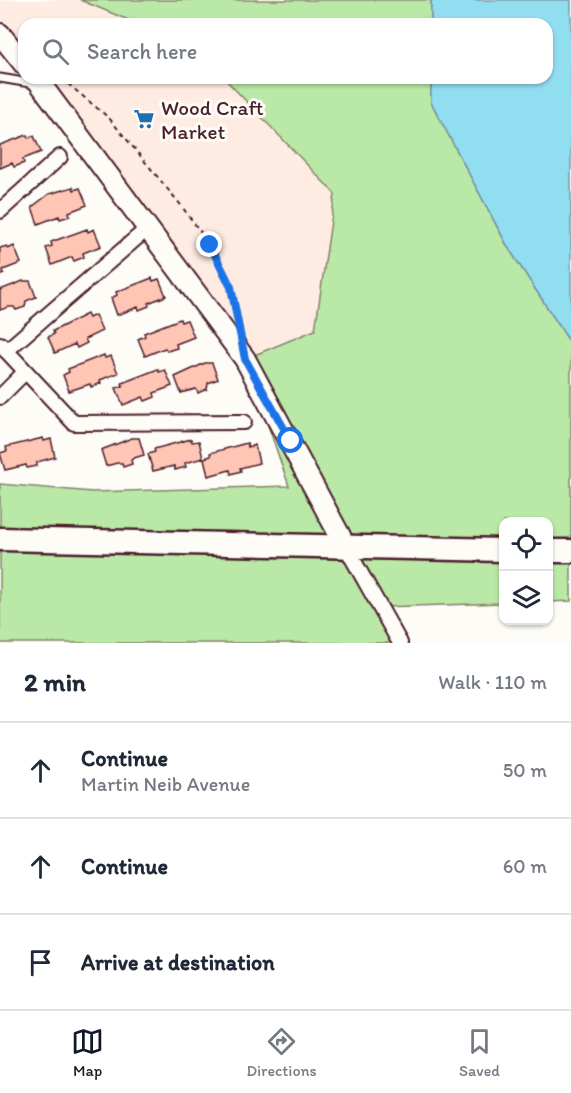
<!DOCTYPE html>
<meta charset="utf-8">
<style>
body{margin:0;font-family:Itim,sans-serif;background:#f2f2f3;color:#1f2937}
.controls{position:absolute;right:18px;bottom:18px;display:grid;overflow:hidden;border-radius:12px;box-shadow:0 2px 4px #0004}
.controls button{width:54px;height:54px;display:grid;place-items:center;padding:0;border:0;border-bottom:2px solid #e0e1e3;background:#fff;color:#1f2937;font:30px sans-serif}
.stop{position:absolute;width:18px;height:18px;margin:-14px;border:4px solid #1a73e8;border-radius:50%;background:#fff}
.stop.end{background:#1a73e8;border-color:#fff;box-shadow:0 2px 6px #0008}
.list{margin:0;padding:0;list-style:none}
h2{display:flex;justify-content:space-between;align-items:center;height:78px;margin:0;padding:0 24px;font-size:26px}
h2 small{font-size:20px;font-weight:400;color:#747a83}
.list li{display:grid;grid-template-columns:39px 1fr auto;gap:18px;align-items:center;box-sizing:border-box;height:96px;padding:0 24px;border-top:2px solid #e0e1e3}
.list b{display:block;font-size:22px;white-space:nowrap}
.list p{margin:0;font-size:20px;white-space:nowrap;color:#747a83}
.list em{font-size:20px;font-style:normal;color:#747a83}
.icon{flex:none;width:33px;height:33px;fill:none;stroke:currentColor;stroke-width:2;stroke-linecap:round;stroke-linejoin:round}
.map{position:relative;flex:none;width:571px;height:643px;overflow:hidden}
.search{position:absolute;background:#fff;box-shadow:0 2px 4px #0004;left:18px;right:18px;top:18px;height:66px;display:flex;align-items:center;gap:15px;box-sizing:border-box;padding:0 21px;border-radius:18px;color:#747a83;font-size:22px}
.sheet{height:366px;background:#fff}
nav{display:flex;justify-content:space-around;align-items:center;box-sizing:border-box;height:84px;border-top:2px solid #e0e1e3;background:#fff;font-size:16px;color:#747a83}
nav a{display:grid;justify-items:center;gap:3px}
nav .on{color:#111827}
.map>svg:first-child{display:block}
.built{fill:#feece3}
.green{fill:#bae8a6;stroke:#828468;stroke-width:1.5}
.water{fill:#91def1;stroke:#7592a2;stroke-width:1.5}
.building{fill:#ffc5b5;stroke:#4a1f2b;stroke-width:1.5}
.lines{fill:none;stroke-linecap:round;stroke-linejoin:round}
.service-casing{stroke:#4a1f2b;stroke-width:11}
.minor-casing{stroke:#4a1f2b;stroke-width:18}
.secondary-casing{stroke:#4a1f2b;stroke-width:24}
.trunk-casing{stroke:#4a1f2b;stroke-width:27}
.path{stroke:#4a1f2b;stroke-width:2;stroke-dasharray:4.5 4.5;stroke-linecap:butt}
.service{stroke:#fdfcf7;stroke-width:7}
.minor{stroke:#fdfcf7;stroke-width:14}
.secondary{stroke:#fdfcf7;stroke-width:20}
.trunk{stroke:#fdfcf7;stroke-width:22}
.route{stroke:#1a73e8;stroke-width:8}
.labels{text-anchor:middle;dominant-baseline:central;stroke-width:6;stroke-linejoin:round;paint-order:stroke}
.poi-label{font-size:21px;fill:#4a1f2b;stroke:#fdfcf7;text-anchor:start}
</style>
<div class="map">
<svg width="571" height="643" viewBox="0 0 571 643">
<rect width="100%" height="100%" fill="#fdfcf7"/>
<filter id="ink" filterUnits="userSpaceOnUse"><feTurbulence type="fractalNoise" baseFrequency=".0167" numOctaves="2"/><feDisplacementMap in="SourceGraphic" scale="12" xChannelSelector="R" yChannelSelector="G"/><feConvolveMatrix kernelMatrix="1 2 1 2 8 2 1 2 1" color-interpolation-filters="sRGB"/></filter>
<g filter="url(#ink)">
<!-- built -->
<path class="built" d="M0,0H80L138,24H24V64L0,34Z
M36,78H224L335,194L315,330L245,359Z"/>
<!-- green -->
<path class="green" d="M80,0H431V24H138Z
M224,78H431V102L508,247L571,344V601L549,602L548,522H504L503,603L382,607L400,643H0V484L93,492L289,486L245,359L315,330L335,194Z"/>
<!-- water -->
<path class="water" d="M431,0H571V344L508,247L431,102V78H547V24H431Z"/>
<!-- building -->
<path class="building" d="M27,135L28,138L34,136L41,152L23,159L24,163L14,167L12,163L0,168V145Z
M73,187L74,190L80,188L87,205L69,212L70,216L60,219L59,216L38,224L32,207L49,194Z
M87,229L88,232L94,229L101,246L83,253L84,257L74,261L72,257L52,265L46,248L52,246L51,242Z
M7,246L8,249L14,246L21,263L3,270L4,274L0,276V248Z
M152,278L153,281L159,279L166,296L148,303L149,306L139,310L138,307L117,315L111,298L117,295L116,292Z
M23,281H30L36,297L26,301L25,307L16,310L14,307H9L0,310V290Z
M87,314L89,318L95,315L102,331L85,339L87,343L77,348L75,344L55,353L48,337L54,334L53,331Z
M180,319L181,322L187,320L194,337L176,344L177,348L167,351L165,348L145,356L138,339L145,336L144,333Z
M104,355L105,358L111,356L118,373L100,380L101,383L91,387L90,384L69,391L63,375L69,372L68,369Z
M205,363H212L218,379L208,383L207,389L198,393L196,389L181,393L175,377Z
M158,369L159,372L165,370L172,386L154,393L155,397L145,401L143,397L123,405L116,388L123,386L122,383Z
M43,438L44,441L51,439L55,457L37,462V466L27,468L26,465L5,470L0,453L7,451L6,447Z
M132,438H139L144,455L134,458L131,460L132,464L123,467L122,463H117L106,466L101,450Z
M191,439L192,442L199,441L203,458L185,463L186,467L175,470L174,466L153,471L148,454L155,452L154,449Z
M247,443L248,447L255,445L259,463L240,468L241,471L231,474L230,470L208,476L204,458L211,456L210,453Z"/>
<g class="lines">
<!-- service casing -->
<g class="service-casing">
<path id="service" d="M0,78L36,84"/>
</g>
<!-- minor casing -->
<g class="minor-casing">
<path id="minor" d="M0,211L60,157
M0,344L74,423L244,422
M6,351L148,228
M0,397L25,372
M346,547L400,643"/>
</g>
<!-- secondary casing -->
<g class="secondary-casing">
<path id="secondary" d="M0,34L24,64
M36,78L245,359L346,547"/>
</g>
<!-- trunk casing -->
<g class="trunk-casing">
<path id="trunk" d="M0,539L504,550
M548,551H571"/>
</g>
<!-- path -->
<path class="path" d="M61,78L109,118L180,204L210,245L231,287L238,320"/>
<!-- service -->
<use href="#service" class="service"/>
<!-- minor -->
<use href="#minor" class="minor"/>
<!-- secondary -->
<use href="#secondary" class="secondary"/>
<!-- trunk -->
<use href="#trunk" class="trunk"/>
</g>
</g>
<g class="lines" filter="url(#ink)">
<!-- route -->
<path class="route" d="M210,245L231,287L245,359L291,441"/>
</g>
<!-- icons -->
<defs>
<g id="supermarket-bare" transform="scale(1.62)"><path d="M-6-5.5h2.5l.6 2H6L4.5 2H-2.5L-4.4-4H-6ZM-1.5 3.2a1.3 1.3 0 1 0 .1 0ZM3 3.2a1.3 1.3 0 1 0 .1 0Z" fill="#1f6fb2" stroke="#fdfcf7" stroke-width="2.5" paint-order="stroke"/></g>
</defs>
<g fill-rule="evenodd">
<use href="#supermarket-bare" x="144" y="119"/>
</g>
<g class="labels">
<!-- poi labels -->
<g class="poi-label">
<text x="161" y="107">Wood Craft<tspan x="161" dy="24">Market</tspan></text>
</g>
</g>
</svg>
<div class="controls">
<button><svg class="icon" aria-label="locate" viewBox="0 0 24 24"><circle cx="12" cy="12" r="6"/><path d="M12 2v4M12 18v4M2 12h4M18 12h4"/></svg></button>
<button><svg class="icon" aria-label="layers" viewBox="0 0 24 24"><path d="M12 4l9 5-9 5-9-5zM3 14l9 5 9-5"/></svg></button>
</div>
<div class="stop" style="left:291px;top:441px"></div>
<div class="stop end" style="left:210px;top:245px"></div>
<div class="search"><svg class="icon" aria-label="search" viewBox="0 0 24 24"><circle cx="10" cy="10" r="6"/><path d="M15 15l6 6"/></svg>Search here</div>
</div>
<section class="sheet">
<h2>2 min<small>Walk · 110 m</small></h2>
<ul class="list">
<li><svg class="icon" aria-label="ahead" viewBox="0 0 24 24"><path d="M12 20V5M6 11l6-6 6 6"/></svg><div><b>Continue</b><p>Martin Neib Avenue</p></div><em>50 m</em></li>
<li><svg class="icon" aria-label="ahead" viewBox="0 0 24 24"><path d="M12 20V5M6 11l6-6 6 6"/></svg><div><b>Continue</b></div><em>60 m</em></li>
<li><svg class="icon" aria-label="arrive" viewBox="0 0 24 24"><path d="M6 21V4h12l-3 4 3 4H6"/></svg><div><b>Arrive at destination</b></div></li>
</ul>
</section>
<nav>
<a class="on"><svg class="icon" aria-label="map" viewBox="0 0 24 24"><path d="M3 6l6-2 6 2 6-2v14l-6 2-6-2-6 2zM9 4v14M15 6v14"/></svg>Map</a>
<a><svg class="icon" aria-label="directions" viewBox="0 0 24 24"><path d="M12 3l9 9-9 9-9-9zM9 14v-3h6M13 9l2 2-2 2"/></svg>Directions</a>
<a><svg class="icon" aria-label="saved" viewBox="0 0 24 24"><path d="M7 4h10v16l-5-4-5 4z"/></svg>Saved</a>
</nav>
